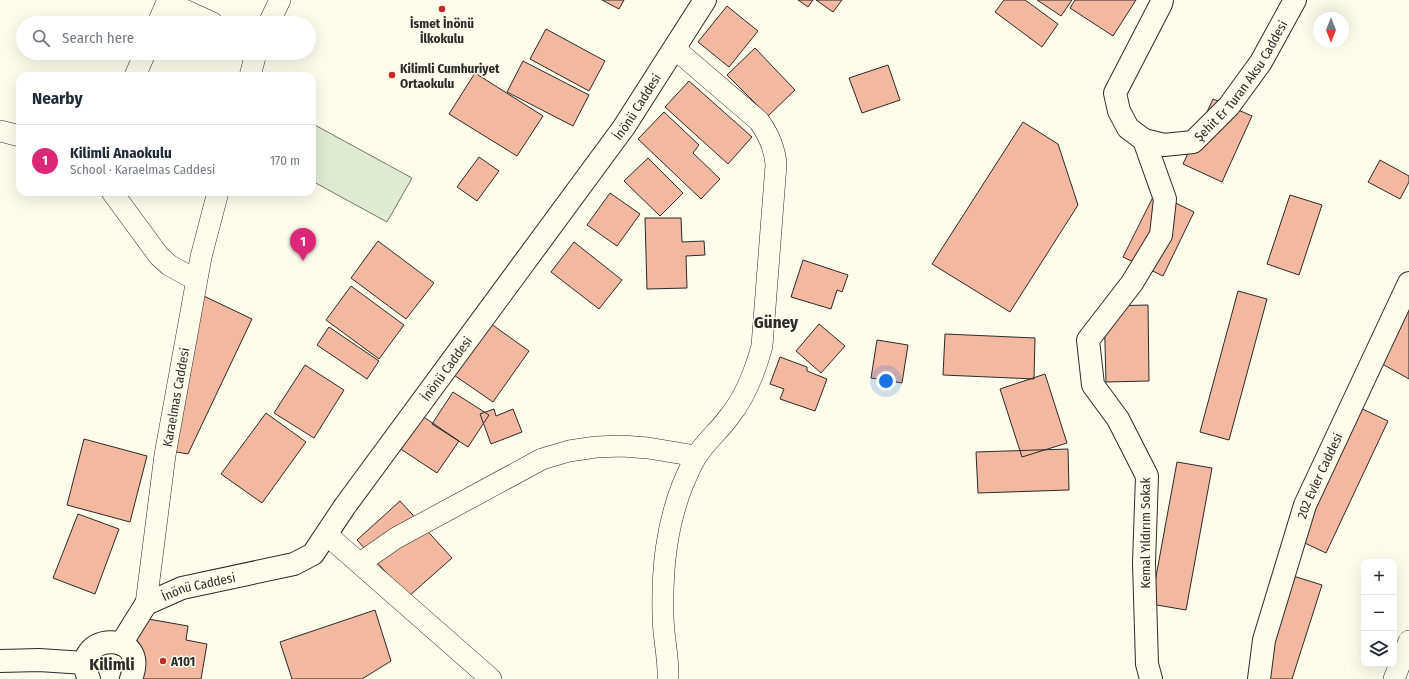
<!DOCTYPE html>
<meta charset="utf-8">
<style>
body{margin:0;font-family:"Fira Sans Condensed",sans-serif;background:#f2f2f3;color:#1f2937}
.controls{position:absolute;right:12px;bottom:12px;display:grid;overflow:hidden;border-radius:8px;box-shadow:0 4px 16px #0002}
.controls button{width:36px;height:36px;display:grid;place-items:center;padding:0;border:0;border-bottom:1px solid #e0e1e3;background:#fff;color:#1f2937;font:20px sans-serif}
.compass{position:absolute;left:1313px;top:12px;width:36px;height:36px;border-radius:50%;background:#fff;box-shadow:0 4px 16px #0002;rotate:180deg}
.you{position:absolute;left:886px;top:381px;width:14px;height:14px;margin:-10px;border:3px solid #fff;border-radius:50%;background:#1a73e8;box-shadow:0 0 0 6px #1a73e833}
.badge{display:grid;place-items:center;width:26px;height:26px;border-radius:50%;background:#db2777;color:#fff;font-size:13px;font-weight:700}
.pin{position:absolute;translate:-50% -33px;filter:drop-shadow(0 1px 2px #0008)}
.pin::after{content:'';position:absolute;top:21px;width:14px;height:12px;background:inherit;clip-path:polygon(0 0,100% 0,50% 100%)}
.list{margin:0;padding:0;list-style:none}
h2{display:flex;justify-content:space-between;align-items:center;height:52px;margin:0;padding:0 16px;font-size:17px}
h2 small{font-size:13px;font-weight:400;color:#747a83}
.list li{display:grid;grid-template-columns:26px 1fr auto;gap:12px;align-items:center;box-sizing:border-box;height:72px;padding:0 16px;border-top:1px solid #e0e1e3}
.list b{display:block;font-size:15px;white-space:nowrap}
.list p{margin:0;font-size:13px;white-space:nowrap;color:#747a83}
.list em{font-size:13px;font-style:normal;color:#747a83}
.icon{flex:none;width:22px;height:22px;fill:none;stroke:currentColor;stroke-width:2;stroke-linecap:round;stroke-linejoin:round}
.map{position:relative;flex:none;width:1409px;height:679px;overflow:hidden}
.search{position:absolute;background:#fff;box-shadow:0 4px 16px #0002;left:16px;top:16px;width:300px;height:44px;display:flex;align-items:center;gap:10px;box-sizing:border-box;padding:0 14px;border-radius:22px;color:#747a83;font-size:15px}
.panel{position:absolute;background:#fff;box-shadow:0 4px 16px #0002;left:16px;top:72px;width:300px;height:124px;border-radius:12px}
.map>svg:first-child{display:block}
.park{fill:#deebd1;stroke:#74746e}
.building{fill:#f2b8a0;stroke:#2b2b2b}
.lines{fill:none;stroke-linecap:round;stroke-linejoin:round}
.minor-casing{stroke:#2b2b2b;stroke-width:22}
.tertiary-casing{stroke:#2b2b2b;stroke-width:24}
.secondary-casing{stroke:#2b2b2b;stroke-width:24}
.minor{stroke:#fdfbea;stroke-width:21}
.tertiary{stroke:#fdfbea;stroke-width:22}
.secondary{stroke:#fdfbea;stroke-width:22}
.poi-dot{fill:#c62828;stroke:#fdfbea;stroke-width:1.5}
.labels{text-anchor:middle;dominant-baseline:central;stroke-width:3;stroke-linejoin:round;paint-order:stroke}
.poi-label{font-size:13px;font-weight:bold;fill:#2b2b2b;stroke:#fdfbea;text-anchor:start}
.street-label{font-size:13px;fill:#2b2b2b;stroke:#fdfbea}
.district-label{font-size:17px;font-weight:bold;fill:#2b2b2b;stroke:#fdfbea}
</style>
<div class="map">
<svg width="1409" height="679" viewBox="0 0 1409 679">
<rect width="100%" height="100%" fill="#fdfbea"/>
<!-- park -->
<path class="park" d="M313,124L412,178L387,222L312,181Z"/>
<!-- building -->
<path class="building" d="M602,0H624L619,9Z
M798,0H813L808,7Z
M816,0H842L833,12Z
M1004,0H1025L1058,24L1042,47L995,12Z
M1037,0H1072L1061,16Z
M1075,0H1136L1113,36L1070,8Z
M727,6L758,31L729,67L698,42Z
M546,29L605,61L589,91L530,59Z
M755,48L795,90L768,116L727,75Z
M523,61L589,95L573,126L507,92Z
M888,65L900,100L862,113L849,78Z
M475,73L543,116L517,156L449,114Z
M689,81L752,137L728,164L665,107Z
M1213,99L1252,116L1222,182L1183,164Z
M664,112L699,145L693,153L720,179L701,199L638,139Z
M1023,122L1058,144L1078,205L1010,312L932,264Z
M479,157L499,171L477,201L457,187Z
M648,158L683,193L660,216L624,181Z
M1380,160L1409,176V182L1400,199L1368,182Z
M610,193L640,214L617,246L587,225Z
M1155,193L1194,212L1163,276L1123,257Z
M1290,195L1322,205L1299,275L1267,264Z
M645,218H681L682,242L704,241L705,255L686,256L687,288L647,289Z
M378,241L434,283L406,319L351,278Z
M574,242L622,280L599,309L551,272Z
M803,260L848,275L842,292L837,290L831,309L791,297Z
M351,286L404,325L379,359L326,320Z
M187,288L252,319L188,454L159,449Z
M1238,291L1267,299L1229,440L1200,432Z
M1409,304V379L1377,361Z
M1148,305L1149,381L1106,382L1104,306Z
M487,321L529,351L493,402L451,373Z
M819,324L845,346L821,373L796,351Z
M329,327L379,361L367,379L317,345Z
M945,334L1035,338L1034,379L943,375Z
M877,340L908,345L902,383L871,378Z
M780,357L807,367V371L827,379L815,411L780,399L784,389L770,384Z
M305,365L344,390L314,438L274,413Z
M1045,374L1067,443L1022,457L1000,389Z
M453,392L489,415L468,447L432,424Z
M1354,405L1388,421L1326,553L1292,537Z
M409,407L459,441L437,473L387,440Z
M494,409L496,416L513,409L522,432L491,444L480,414Z
M266,413L306,442L262,503L221,474Z
M84,439L147,456L130,522L67,505Z
M1068,449L1069,490L978,493L976,452Z
M1177,462L1212,468L1186,610L1151,604Z
M400,501L452,558L408,597L357,540Z
M78,514L119,529L95,594L53,578Z
M1290,575L1322,585L1292,679H1257Z
M375,610L391,661L362,679H292L280,642Z
M131,616L188,626L186,640L207,644L201,679H120Z"/>
<g class="lines">
<!-- minor casing -->
<g class="minor-casing">
<g id="minor">
<path d="M158,23L167,2L213,23"/>
<path d="M269,23L280,0"/>
<path d="M135,76L145,53"/>
<path d="M250,76L256,53"/>
<path d="M0,131L20,136"/>
<path d="M112,192L159,256L169,265L196,280"/>
<path d="M326,534L491,679"/>
<path d="M360,563L396,538L542,459L569,451L596,447L622,446L648,448L696,456"/>
<path id="s1" d="M146,604L165,455L201,257L218,192"/>
<path d="M668,679C669,658 663,637 663,615C662,569 666,527 683,484C687,475 691,465 696,457C705,442 719,431 729,417C746,396 755,372 762,346L776,165C775,148 769,135 759,121L674,48"/>
<path d="M1394,679L1409,641"/>
</g>
</g>
<!-- tertiary casing -->
<g class="tertiary-casing">
<g id="tertiary">
<path d="M1144,140L1165,199L1161,235L1132,283L1088,340L1093,385L1118,419L1147,476L1144,563L1147,664L1151,679"/>
<path id="s2" d="M1259,679L1264,640L1305,505L1409,283"/>
</g>
</g>
<!-- secondary casing -->
<g class="secondary-casing">
<g id="secondary">
<path id="s3" d="M1162,0L1161,4L1115,93L1119,111L1128,128L1144,140L1164,145L1193,142L1229,106L1261,62L1295,0"/>
<path id="s4" d="M121,644L146,604L182,588L294,564L313,554L345,506L624,127L705,0"/>
<path d="M0,661L39,660L85,663"/>
<path d="M89,679C66,634 152,626 131,679"/>
</g>
</g>
<!-- minor -->
<use href="#minor" class="minor"/>
<!-- tertiary -->
<use href="#tertiary" class="tertiary"/>
<!-- secondary -->
<use href="#secondary" class="secondary"/>
</g>
<!-- markers -->
<g class="poi-dot">
<circle cx="442" cy="9" r="4"/>
<circle cx="392" cy="75" r="4"/>
<circle cx="163" cy="661" r="4"/>
</g>
<g class="labels">
<!-- poi labels -->
<g class="poi-label">
<text x="442" y="23" text-anchor="middle">İsmet İnönü<tspan x="442" dy="15">İlkokulu</tspan></text>
<text x="400" y="68">Kilimli Cumhuriyet<tspan x="400" dy="15">Ortaokulu</tspan></text>
<text x="171" y="661">A101</text>
</g>
<!-- street labels -->
<g class="street-label">
<text stroke="none"><textPath href="#s3" startOffset="290">Şehit Er Turan Aksu Caddesi</textPath></text>
<text stroke="none"><textPath href="#s4" startOffset="775">İnönü Caddesi</textPath></text>
<text stroke="none"><textPath href="#s4" startOffset="451">İnönü Caddesi</textPath></text>
<text stroke="none"><textPath href="#s1" startOffset="209">Karaelmas Caddesi</textPath></text>
<text stroke="none"><textPath href="#s2" startOffset="213">202 Evler Caddesi</textPath></text>
<text transform="translate(1145 533) rotate(-90)">Kemal Yıldırım Sokak</text>
<text stroke="none"><textPath href="#s4" startOffset="103">İnönü Caddesi</textPath></text>
</g>
<!-- district labels -->
<g class="district-label">
<text x="776" y="322">Güney</text>
<text x="112" y="664">Kilimli</text>
</g>
</g>
</svg>
<div class="controls">
<button>+</button>
<button>−</button>
<button><svg class="icon" aria-label="layers" viewBox="0 0 24 24"><path d="M12 4l9 5-9 5-9-5zM3 14l9 5 9-5"/></svg></button>
</div>
<svg class="compass" viewBox="-18 -18 36 36"><path d="M0-13l5 13h-10z" fill="#e53935"/><path d="M0 13l5-13h-10z" fill="#747a83"/></svg>
<div class="you"></div>
<div class="pin badge" style="left:303px;top:261px">1</div>
<div class="search"><svg class="icon" aria-label="search" viewBox="0 0 24 24"><circle cx="10" cy="10" r="6"/><path d="M15 15l6 6"/></svg>Search here</div>
<section class="panel">
<h2>Nearby<small></small></h2>
<ul class="list">
<li><span class="badge">1</span><div><b>Kilimli Anaokulu</b><p>School · Karaelmas Caddesi</p></div><em>170 m</em></li>
</ul>
</section>
</div>
